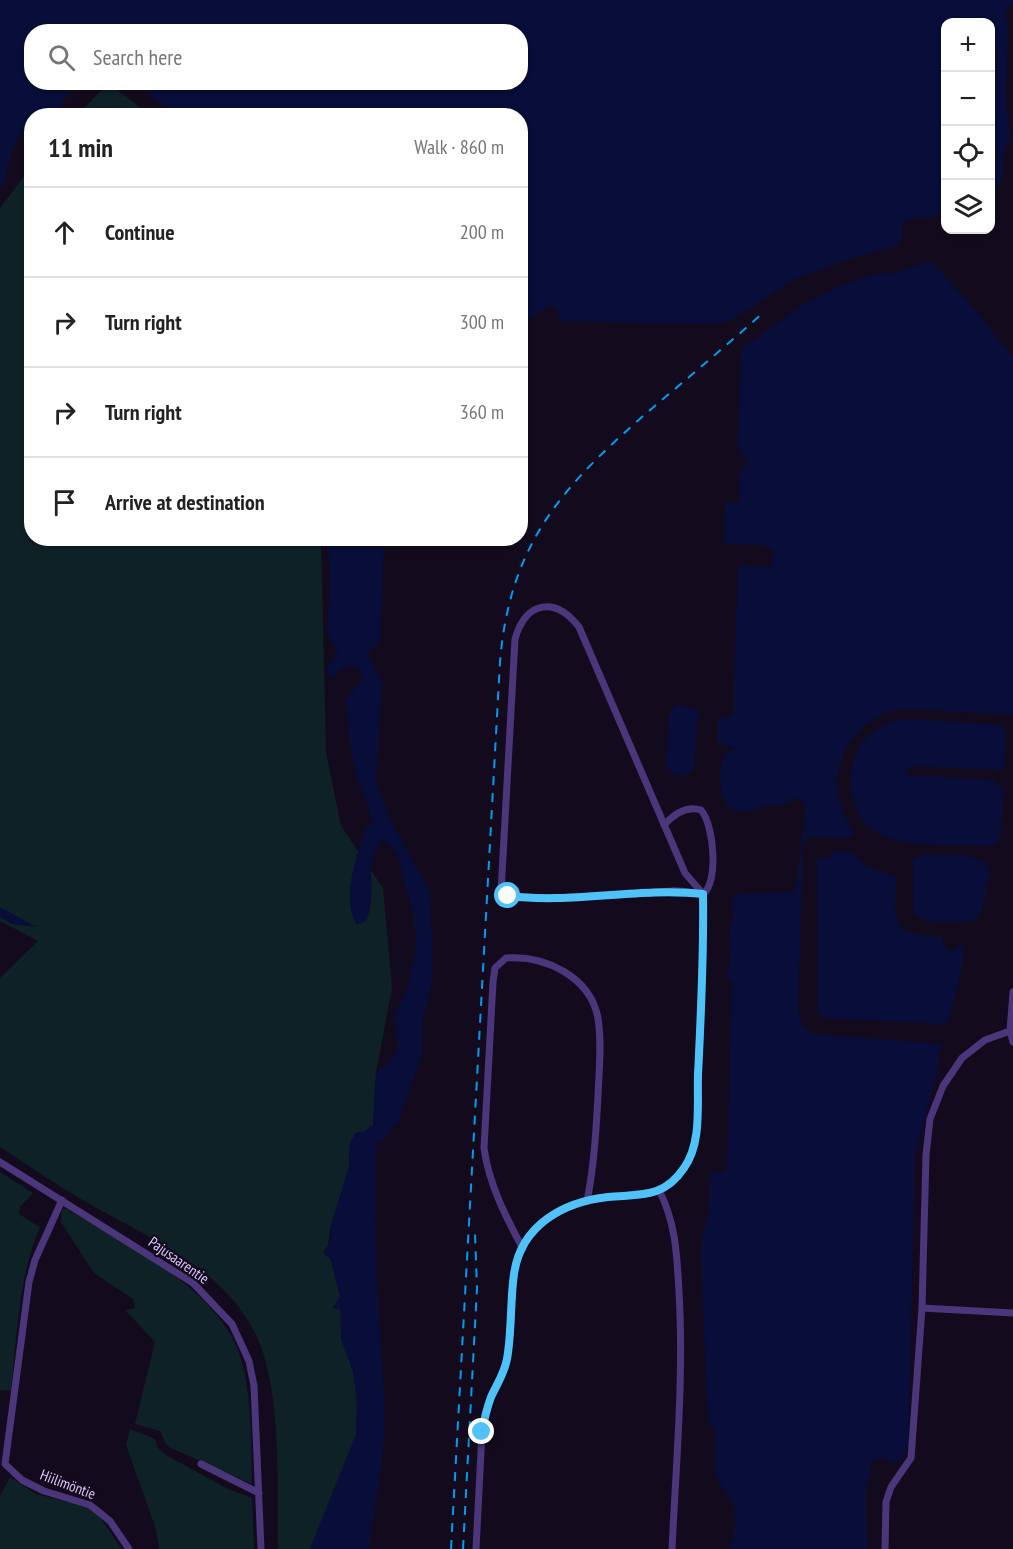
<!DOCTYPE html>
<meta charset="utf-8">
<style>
body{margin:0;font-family:"PT Sans Narrow",sans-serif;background:#f6f6f6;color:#222}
.controls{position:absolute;right:18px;top:18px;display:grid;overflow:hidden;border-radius:12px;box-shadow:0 2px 4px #0004}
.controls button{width:54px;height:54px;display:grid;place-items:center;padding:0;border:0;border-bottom:2px solid #e0e0e0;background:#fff;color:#222;font:30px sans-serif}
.stop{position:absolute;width:18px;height:18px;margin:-14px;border:4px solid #4fc3f7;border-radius:50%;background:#fff}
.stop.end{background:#4fc3f7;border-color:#fff;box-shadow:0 2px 6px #0008}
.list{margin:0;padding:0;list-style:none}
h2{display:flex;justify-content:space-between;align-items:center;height:78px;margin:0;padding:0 24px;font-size:26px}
h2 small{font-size:20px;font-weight:400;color:#767676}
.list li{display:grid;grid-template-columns:39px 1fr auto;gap:18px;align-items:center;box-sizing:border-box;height:90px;padding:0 24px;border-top:2px solid #e0e0e0}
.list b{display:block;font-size:22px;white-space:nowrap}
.list em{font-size:20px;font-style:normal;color:#767676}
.icon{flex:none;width:33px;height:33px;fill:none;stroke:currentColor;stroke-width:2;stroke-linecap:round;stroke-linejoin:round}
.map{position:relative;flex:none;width:1013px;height:1549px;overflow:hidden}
.search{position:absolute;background:#fff;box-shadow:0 2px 4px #0004;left:24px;top:24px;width:504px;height:66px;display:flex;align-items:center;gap:15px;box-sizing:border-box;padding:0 21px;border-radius:24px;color:#767676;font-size:22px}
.panel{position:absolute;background:#fff;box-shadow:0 2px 4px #0004;left:24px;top:108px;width:504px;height:438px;border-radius:24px}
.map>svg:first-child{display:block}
.green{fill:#0e2127}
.water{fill:#080d39}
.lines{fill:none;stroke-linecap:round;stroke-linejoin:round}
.minor{stroke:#4b367c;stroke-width:7}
.rail{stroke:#009cf2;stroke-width:2;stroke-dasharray:9 8;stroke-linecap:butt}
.route{stroke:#4fc3f7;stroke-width:8}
.labels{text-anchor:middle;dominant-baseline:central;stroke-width:4.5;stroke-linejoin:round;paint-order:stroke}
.street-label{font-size:15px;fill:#dcc7ff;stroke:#130b1d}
</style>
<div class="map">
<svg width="1013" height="1549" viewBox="0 0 1013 1549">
<rect width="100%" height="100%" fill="#130b1d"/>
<!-- green -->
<path class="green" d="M108,83L150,115H78Z
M31,167L32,538L321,539L326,752L341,826L383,888L392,988L376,1073L373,1125L363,1133H357L350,1142L349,1167L330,1229L328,1247L340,1296L341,1339L353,1371L357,1400L356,1435L310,1549H278C277,1488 281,1422 266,1363C245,1279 161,1244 93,1206C61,1188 31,1167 0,1147V978L38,941L0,921V208Z
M0,1172L33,1193L20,1207L19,1214L40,1227C18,1278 17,1337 11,1391L0,1390Z
M62,1209H67C128,1247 225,1290 243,1366C252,1404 251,1445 252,1484L171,1448L166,1444L160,1431L135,1424L155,1342L125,1310L135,1308L133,1299L94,1273L61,1222Z
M130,1429L155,1439L158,1448L166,1455L226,1488L252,1498L254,1549H159L156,1529L126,1445Z
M10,1477L36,1494L85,1506L99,1516L122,1549H0V1496Z"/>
<!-- water -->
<path class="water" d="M0,0H1013V6L1005,11L1008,21L1006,100L1011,140L1005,148L1001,184L991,194L990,22H946L945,215C931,219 917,216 903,222L902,238L897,246L852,258L795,279L728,322L704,324L562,321L555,306L546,307L531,319L521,318L520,116L175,115L137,85L127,83L520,82V32H32V82L74,83L56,115L32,116L31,125C12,135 8,166 4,185L0,188Z
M930,261L969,302L1013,357V715L908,709L887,712L864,726L844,750L836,781L842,810L854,835L850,838L809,837L803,844L798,1010L803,1026L814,1034L941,1044L938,1067L915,1156L908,1446L902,1459L894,1464L883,1458L872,1461L866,1492L867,1549H730L736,1525L734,1505L715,1476V1431L708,1421L701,1256L703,1231L708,1218L711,1172L722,1173L727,1168L732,981L726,978C730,966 733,939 729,928L734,915L730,899L740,894L795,892L806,809L803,801L796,798L780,807L774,804L744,812L729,808C719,799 718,768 725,756C728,751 732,751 735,747L717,744L718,718L733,716L738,567L742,565L771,568L773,550C760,540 740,547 724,543L725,503L740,502L739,473L748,463L738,448L741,349L807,302L848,283L873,274L893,273Z
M328,539H384L380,641L367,654L382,682L376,783L394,826L429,891L432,942V981L423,1020L422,1055L398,1122L385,1139L376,1144C375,1195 375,1247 378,1299C380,1345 386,1390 384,1436C382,1474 374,1511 369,1549H310L356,1435L357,1400L353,1371L341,1339V1309L333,1308L340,1296L331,1260L323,1253L331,1240L330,1229L349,1167L350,1142L357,1132H363L373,1125L376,1073L390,1061L398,1048L394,1014L406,992L417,945L412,909L397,854L389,844L381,840C361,872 380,888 366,921L357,925C340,898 358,854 366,825L372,822C370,809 365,799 360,786C351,758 348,727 346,698L363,680L357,666L340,669L334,679L328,674L327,667L338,654L327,632L330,585Z
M678,705L696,709L698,715L694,768L686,776L675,775L666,767L670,715L673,708Z
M912,719L1002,725L1006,733L1004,767L999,770L911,766L906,769V773L911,775L994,780L1004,791L1000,839L993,846C965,845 907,847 883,836C842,818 840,752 877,729C888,722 899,720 912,719Z
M834,851L852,852L864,865L896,877C894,923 891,935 943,937L942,944L950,952L956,947L964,945L963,961L949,1020L945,1024L824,1018L818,1014L817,858L831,857Z
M923,855C943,856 984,849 990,873L981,913L977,919C959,924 932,924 915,916C910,897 916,879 912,861Z
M0,907L36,927L12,924L0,917Z"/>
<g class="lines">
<!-- minor -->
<path class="minor" d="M1010,1031L1013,992
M0,1162L193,1283L232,1324L249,1361L254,1386L261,1549
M659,1190C676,1223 677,1256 679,1292C684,1378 676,1464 672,1549
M62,1200L35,1260L29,1282L5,1464L22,1480L44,1491L90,1505L110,1521L129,1549
M523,1249C506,1217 489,1185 484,1148L493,982L495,968L506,958C544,955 590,976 598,1018C602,1043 599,1070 598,1096C596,1132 594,1166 587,1201
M922,1308L1013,1313
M201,1464L259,1493
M476,1549L482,1432C485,1420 487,1408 491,1397C497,1384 504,1374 507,1359C512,1331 510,1302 514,1274C521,1225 564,1202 608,1197C640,1194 663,1199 684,1168C702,1143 697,1105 698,1075C701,1015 704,955 703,894L685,873L579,627C555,596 526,601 515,639L501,892C519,905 642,892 671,891C681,890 692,893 703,894C719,882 714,825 701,810C686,805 674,814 664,825
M885,1549L886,1502L891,1487L911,1458L922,1308L926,1155L930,1119L943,1086L962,1058L985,1040L1010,1031L1013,1042"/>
<!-- rail -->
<path class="rail" d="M451,1549L500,662C510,538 568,481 657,404C693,374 729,343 764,312
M463,1549L477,1288L475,1234"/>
</g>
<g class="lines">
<!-- route -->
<path class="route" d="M482,1432C484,1420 487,1408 491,1397C497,1384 504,1374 507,1359C512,1331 510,1302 514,1274C521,1225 563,1202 608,1197C640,1194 663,1199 684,1168C702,1143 697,1105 698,1075C701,1015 704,955 703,894C638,887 573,904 508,896"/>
</g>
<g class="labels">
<!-- street labels -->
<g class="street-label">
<text transform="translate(179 1260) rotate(35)">Pajusaarentie</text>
<text transform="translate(68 1484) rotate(21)">Hiilimöntie</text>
</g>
</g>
</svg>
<div class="controls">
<button>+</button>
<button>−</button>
<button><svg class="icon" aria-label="locate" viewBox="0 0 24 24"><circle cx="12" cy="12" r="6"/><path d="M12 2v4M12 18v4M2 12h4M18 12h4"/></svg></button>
<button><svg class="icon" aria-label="layers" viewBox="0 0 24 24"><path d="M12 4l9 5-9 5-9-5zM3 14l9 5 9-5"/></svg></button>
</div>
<div class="stop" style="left:508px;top:896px"></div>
<div class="stop end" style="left:482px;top:1432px"></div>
<div class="search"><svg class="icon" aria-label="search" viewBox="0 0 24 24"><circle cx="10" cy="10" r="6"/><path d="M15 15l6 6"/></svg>Search here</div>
<section class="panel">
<h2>11 min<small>Walk · 860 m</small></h2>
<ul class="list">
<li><svg class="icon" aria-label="ahead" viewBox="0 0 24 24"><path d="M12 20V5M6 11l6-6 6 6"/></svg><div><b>Continue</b></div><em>200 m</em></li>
<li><svg class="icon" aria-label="right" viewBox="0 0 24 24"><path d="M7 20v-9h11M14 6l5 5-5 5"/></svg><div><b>Turn right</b></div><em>300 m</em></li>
<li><svg class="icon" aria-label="right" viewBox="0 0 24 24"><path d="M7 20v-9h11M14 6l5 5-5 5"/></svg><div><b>Turn right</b></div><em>360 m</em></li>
<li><svg class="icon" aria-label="arrive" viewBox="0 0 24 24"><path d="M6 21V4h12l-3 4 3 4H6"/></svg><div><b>Arrive at destination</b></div></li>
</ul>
</section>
</div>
